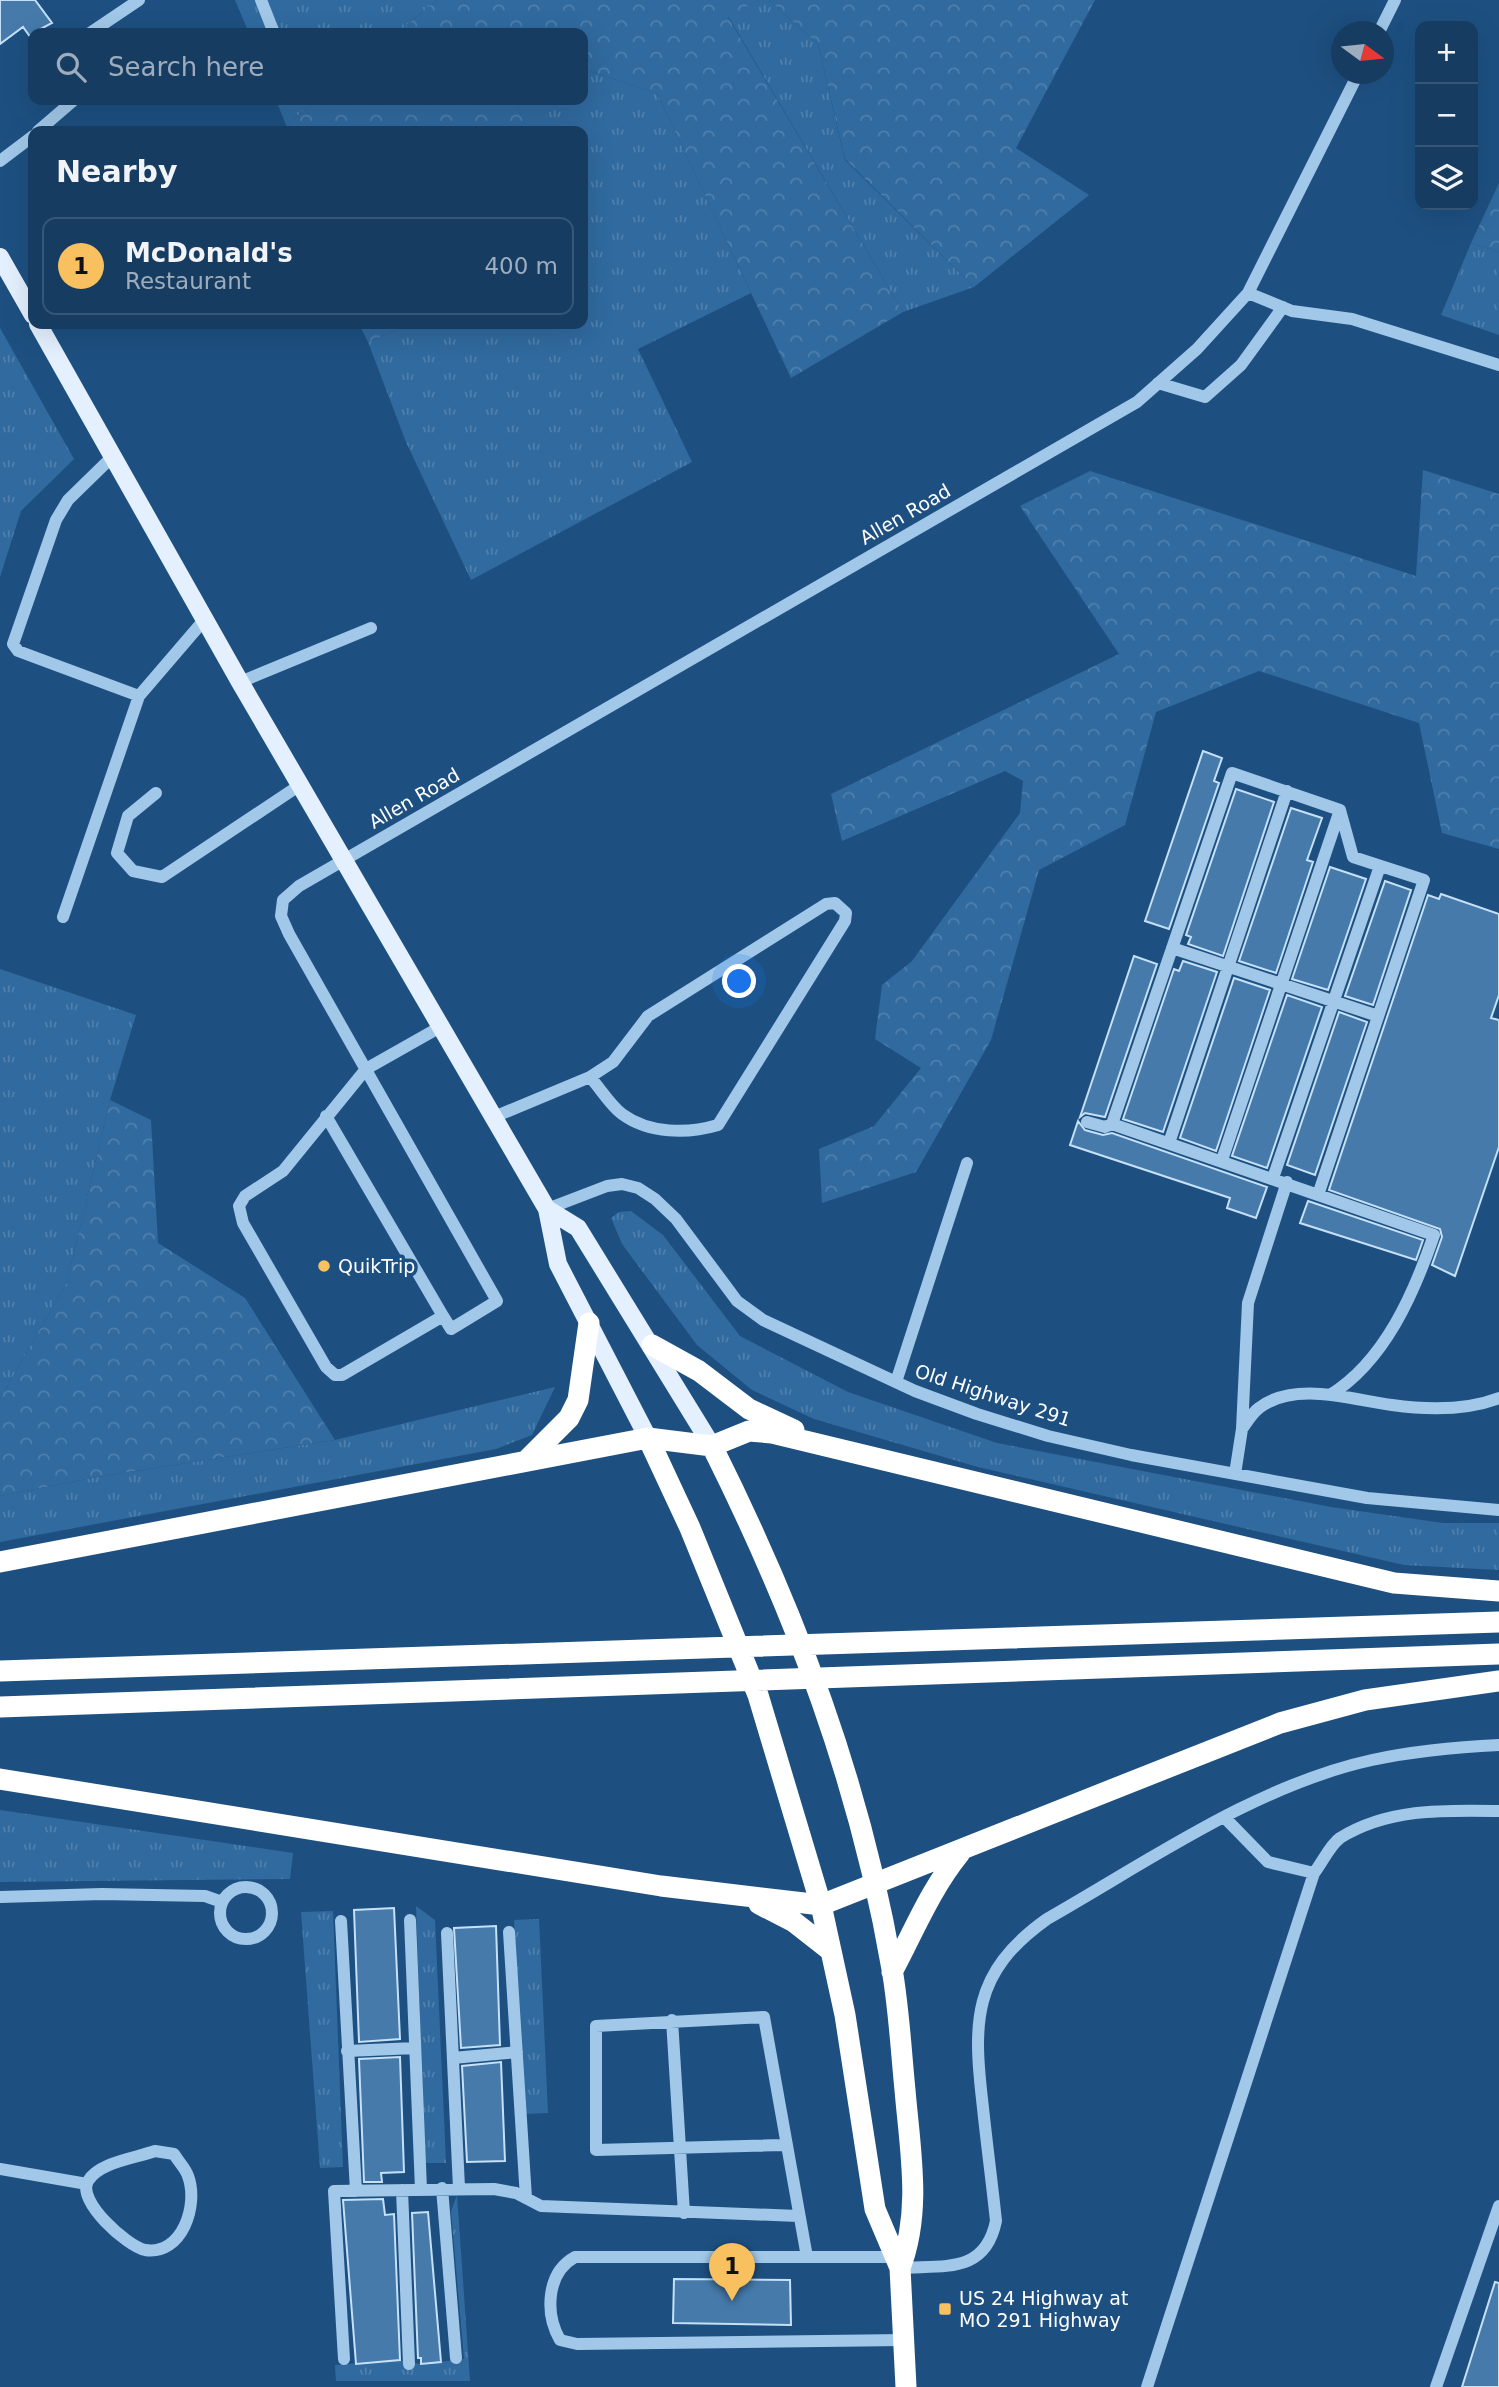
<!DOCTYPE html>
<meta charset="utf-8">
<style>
body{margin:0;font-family:"DejaVu Sans",sans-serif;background:#1f4367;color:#f1f3f6}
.controls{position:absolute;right:21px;top:21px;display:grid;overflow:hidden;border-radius:14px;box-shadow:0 7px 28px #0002}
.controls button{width:63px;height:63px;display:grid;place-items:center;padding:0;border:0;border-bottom:2px solid #355676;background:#163c61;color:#f1f3f6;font:35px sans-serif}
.compass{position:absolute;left:1331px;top:21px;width:63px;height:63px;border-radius:50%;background:#163c61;box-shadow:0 7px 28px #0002;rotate:105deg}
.you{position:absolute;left:740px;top:982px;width:24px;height:24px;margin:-18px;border:5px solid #fff;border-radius:50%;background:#1a73e8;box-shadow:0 0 0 10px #1a73e833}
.badge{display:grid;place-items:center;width:46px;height:46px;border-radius:50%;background:#f9c05f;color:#111;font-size:23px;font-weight:700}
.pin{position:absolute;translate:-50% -58px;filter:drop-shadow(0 2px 4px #0008)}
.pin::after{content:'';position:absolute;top:37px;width:24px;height:21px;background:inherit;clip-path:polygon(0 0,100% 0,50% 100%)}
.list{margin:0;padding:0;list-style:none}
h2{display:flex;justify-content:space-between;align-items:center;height:91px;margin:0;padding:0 28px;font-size:30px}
h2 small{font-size:23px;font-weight:400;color:#9eadbd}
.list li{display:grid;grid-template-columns:46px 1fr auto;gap:21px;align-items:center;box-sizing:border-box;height:98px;margin:0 14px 14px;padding:0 14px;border:2px solid #355676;border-radius:14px}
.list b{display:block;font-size:26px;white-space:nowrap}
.list p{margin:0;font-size:23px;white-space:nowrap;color:#9eadbd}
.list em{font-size:23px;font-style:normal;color:#9eadbd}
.icon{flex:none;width:38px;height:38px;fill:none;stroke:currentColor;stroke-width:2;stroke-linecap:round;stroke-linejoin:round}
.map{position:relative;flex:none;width:1499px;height:2387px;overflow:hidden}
.search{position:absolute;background:#163c61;box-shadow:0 7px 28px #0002;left:28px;top:28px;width:560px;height:77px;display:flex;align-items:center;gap:18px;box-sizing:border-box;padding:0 24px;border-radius:14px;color:#9eadbd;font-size:26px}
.panel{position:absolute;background:#163c61;box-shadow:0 7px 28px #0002;left:28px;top:126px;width:560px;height:203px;border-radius:14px}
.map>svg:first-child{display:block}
.grass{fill:url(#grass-tufts)}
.forest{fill:url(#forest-crowns)}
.building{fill:#457aab;stroke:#c5e0f7;stroke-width:2}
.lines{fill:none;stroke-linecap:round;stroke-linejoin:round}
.minor{stroke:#a1c8e9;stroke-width:12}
.major{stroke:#e4f0fe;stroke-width:18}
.highway{stroke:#fff;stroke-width:21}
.poi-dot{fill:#f9c05f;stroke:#1d5081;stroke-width:2.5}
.labels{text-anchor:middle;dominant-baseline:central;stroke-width:7;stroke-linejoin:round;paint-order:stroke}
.street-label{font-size:19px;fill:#fff;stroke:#1d5081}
.poi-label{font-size:19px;fill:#fff;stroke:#1d5081;text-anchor:start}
</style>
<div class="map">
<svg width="1499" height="2387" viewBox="0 0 1499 2387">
<defs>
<pattern id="grass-tufts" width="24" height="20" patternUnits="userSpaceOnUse" patternTransform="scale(1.75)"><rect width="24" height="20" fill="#306a9f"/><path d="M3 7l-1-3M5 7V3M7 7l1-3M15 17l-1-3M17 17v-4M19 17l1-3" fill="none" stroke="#4f80ad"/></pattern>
<pattern id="forest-crowns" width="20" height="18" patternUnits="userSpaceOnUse" patternTransform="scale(1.75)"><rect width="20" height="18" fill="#306a9f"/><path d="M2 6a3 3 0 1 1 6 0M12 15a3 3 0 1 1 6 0" fill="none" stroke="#4f80ad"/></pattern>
</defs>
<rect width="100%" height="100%" fill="#1d5081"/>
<!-- grass -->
<path class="grass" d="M235,0H437L397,33H249Z
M758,0H769L818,44L845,160L974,287L903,312L728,16Z
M583,69L657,93L751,293L638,349L692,462L471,580L406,442L368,342L410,324H583V131H528L515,103L520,100H583Z
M276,100H317L286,125Z
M1471,243L1499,252V335L1441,315Z
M0,328L74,459L21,511L0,577Z
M0,969L136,1015L110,1100L67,1282L0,1399Z
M631,1211L663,1235L740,1336L848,1392L997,1443L1331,1507L1443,1523H1499V1570L1404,1565L978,1467L814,1419L752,1390L697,1345L622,1244L611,1218L619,1212Z
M555,1387L532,1435L496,1449L0,1542V1496L97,1477L335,1440Z
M0,1810L293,1853L290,1879L0,1882Z
M416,1906L435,1920L446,2163H425Z
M333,1911L343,2167L320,2168L301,1912Z
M539,1919L548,2113L524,2114L514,1920Z
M457,2195L470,2381H336L335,2365L396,2360L421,2364L464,2359L451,2211Z"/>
<!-- forest -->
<path class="forest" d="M437,0H758L728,17L903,312L791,378L657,93L583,69V33H397Z
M769,0H1095L1016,148L1089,195L974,287L845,159L818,44Z
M317,100H520L515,103L528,131H287L286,125Z
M1499,183V252L1471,243Z
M359,324H410L368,342Z
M1423,470L1499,494V849L1442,833L1419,723L1259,671L1156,712L1125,825L1039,870L991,1040L916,1172L822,1203L819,1149L874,1126L921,1068L875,1039L882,985L912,961L1020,813L1023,781L1005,771L842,841L831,794L1119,654L1020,506L1090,471L1416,576Z
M110,1100L151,1120L158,1243L245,1298L335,1440L97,1477L0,1496V1399L67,1282Z"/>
<!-- building -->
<path class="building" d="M0,0H35L52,23L33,33L31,38L23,27L0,44Z
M1203,751L1222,758L1214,781L1219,783L1169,929L1145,921Z
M1236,789L1274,802L1223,956L1188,944L1191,937L1186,935Z
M1291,808L1322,818L1307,860L1313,862L1276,973L1239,961Z
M1330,867L1366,879L1328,990L1292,979Z
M1385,881L1411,890L1373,1005L1345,996Z
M1441,894L1499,914V995L1491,1018L1499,1020V1147L1455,1276L1432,1265L1442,1237L1440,1229L1329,1190L1428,895L1439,899Z
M1134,956L1157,964L1105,1117L1085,1113L1080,1117Z
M1183,961L1217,972L1163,1132L1123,1119L1174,969L1179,971Z
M1234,978L1270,990L1216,1151L1180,1138Z
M1287,995L1322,1007L1267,1168L1232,1156Z
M1339,1012L1367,1022L1315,1175L1287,1165Z
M1078,1121L1085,1130L1103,1135L1112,1133L1267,1187L1256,1218L1227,1208L1230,1198L1070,1145Z
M1308,1201L1423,1240L1416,1260L1300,1223Z
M394,1908L400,2039L359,2042L354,1910Z
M496,1926L500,2045L461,2048L454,1928Z
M400,2057L404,2172L381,2173L382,2182H364L359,2059Z
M501,2062L505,2161L467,2162L462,2066Z
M383,2199L385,2215L394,2214L400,2360L356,2364L343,2200Z
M428,2212L441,2362L421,2364V2358H418L412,2213Z
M674,2279L790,2280L791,2325L673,2323Z
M1495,2282L1499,2283V2387H1462Z"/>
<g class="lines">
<!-- minor -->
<path class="minor" d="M261,0L274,33
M1379,32L1395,0
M90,33L139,0
M38,131L74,100
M0,161L33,136
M1248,293L1292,311L1352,319L1499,365
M1158,383L1205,397L1241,365L1283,307
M112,457L68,500L56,520L13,644L18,651L139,696L205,619
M240,682L371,628
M156,793L128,816L117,853L133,871L162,877L300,785
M63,917L139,696
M1172,948L1378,1016
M326,1116L443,1316L342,1375H335L326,1367L243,1223L239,1206L245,1196L283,1171L366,1069L442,1026
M494,1117L590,1077L613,1062L648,1016L826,904L835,903L846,913L845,921L718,1125C688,1134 649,1134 622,1114C610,1105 600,1088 590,1077
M1087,1122L1105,1127L1112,1124L1434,1235C1414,1293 1385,1361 1330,1395
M1112,1124L1232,773L1340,810L1353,857L1424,880L1318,1195
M1169,1143L1287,791
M1222,1160L1340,810
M1273,1178L1380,866
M547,1209L607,1186L622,1184L638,1188L655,1199L676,1219L737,1301L763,1320L915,1391L977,1414L1048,1436L1131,1455L1367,1498L1499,1510
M443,1316L451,1329L497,1301L289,934L281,916L283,900L299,886L1137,402L1197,349L1248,293L1358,74
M896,1382L967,1163
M1242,1429C1247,1422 1252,1413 1259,1408C1295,1380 1353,1400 1392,1405C1428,1410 1465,1411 1499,1398
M1235,1474L1242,1429L1248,1303L1287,1182
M1314,1873C1322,1863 1330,1845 1340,1838C1388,1808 1445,1810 1499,1811
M220 1913a26 26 0 1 1 52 0a26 26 0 1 1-52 0Z
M0,1897L102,1894L205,1896L222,1902
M410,1920L421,2189
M341,1921L356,2191
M509,1932L526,2198
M447,1933L459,2188
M672,2020L684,2213
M347,2051L415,2048
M453,2058L517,2052
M785,2145L596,2150V2026L764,2017L807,2257
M155,2151L174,2154C178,2161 186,2169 188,2176C199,2205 182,2256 145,2250C127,2246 76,2201 88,2181C99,2162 136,2158 155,2151Z
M0,2169L87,2184
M442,2188L456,2358
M402,2190L409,2364
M895,2257H575C546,2273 545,2314 560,2340L577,2344L904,2340
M900,2268C945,2265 985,2274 996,2221C992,2183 987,2146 983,2108C973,2023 971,1973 1047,1919C1149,1861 1257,1785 1372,1760C1414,1751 1456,1747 1499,1745
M344,2359L334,2191L494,2189L516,2193L541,2206L798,2216
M1147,2387L1314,1873L1268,1862L1225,1818
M1436,2387L1499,2206"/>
<!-- major -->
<path class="major" d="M0,257L33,315
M38,324L240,682L547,1209L558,1264L648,1438
M547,1209L578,1228L712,1446"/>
<!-- highway -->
<path class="highway" d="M652,1345L699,1371L749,1409L794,1430
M648,1438L690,1528L758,1695L821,1905L845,2015L875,2209L900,2268L906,2387
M712,1446C796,1614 860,1783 892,1969C899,2009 901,2050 905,2090C910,2150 922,2211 900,2268
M528,1459L569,1418L578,1400L589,1323
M0,1562L648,1438L712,1446L749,1431L772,1433L1394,1583L1499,1591
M0,1671L1499,1622
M0,1707L1499,1654
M0,1779L661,1886L821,1905L1280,1723L1365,1700L1499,1681
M759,1904L794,1922L831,1951
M892,1972C914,1931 930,1890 960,1853"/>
</g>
<!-- markers -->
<g class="poi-dot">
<circle cx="324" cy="1266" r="7"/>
<rect x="938" y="2302" width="14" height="14" rx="3.5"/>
</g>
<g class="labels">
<!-- street labels -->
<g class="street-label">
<text transform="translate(905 514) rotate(-30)">Allen Road</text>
<text transform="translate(414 798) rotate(-30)">Allen Road</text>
<text transform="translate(993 1395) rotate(18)">Old Highway 291</text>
</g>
<!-- poi labels -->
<g class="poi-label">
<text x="338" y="1266">QuikTrip</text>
<text x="959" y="2298">US 24 Highway at<tspan x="959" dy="22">MO 291 Highway</tspan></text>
</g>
</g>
</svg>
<div class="controls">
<button>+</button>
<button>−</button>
<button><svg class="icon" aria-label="layers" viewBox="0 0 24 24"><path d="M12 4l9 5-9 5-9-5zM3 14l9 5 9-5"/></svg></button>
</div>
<svg class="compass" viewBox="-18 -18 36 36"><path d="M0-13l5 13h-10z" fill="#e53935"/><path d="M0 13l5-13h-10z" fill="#9eadbd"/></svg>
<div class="you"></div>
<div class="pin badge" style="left:732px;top:2301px">1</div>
<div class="search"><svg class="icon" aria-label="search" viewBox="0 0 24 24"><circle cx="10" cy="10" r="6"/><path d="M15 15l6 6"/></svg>Search here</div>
<section class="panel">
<h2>Nearby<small></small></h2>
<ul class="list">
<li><span class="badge">1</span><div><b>McDonald's</b><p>Restaurant</p></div><em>400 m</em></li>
</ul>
</section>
</div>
